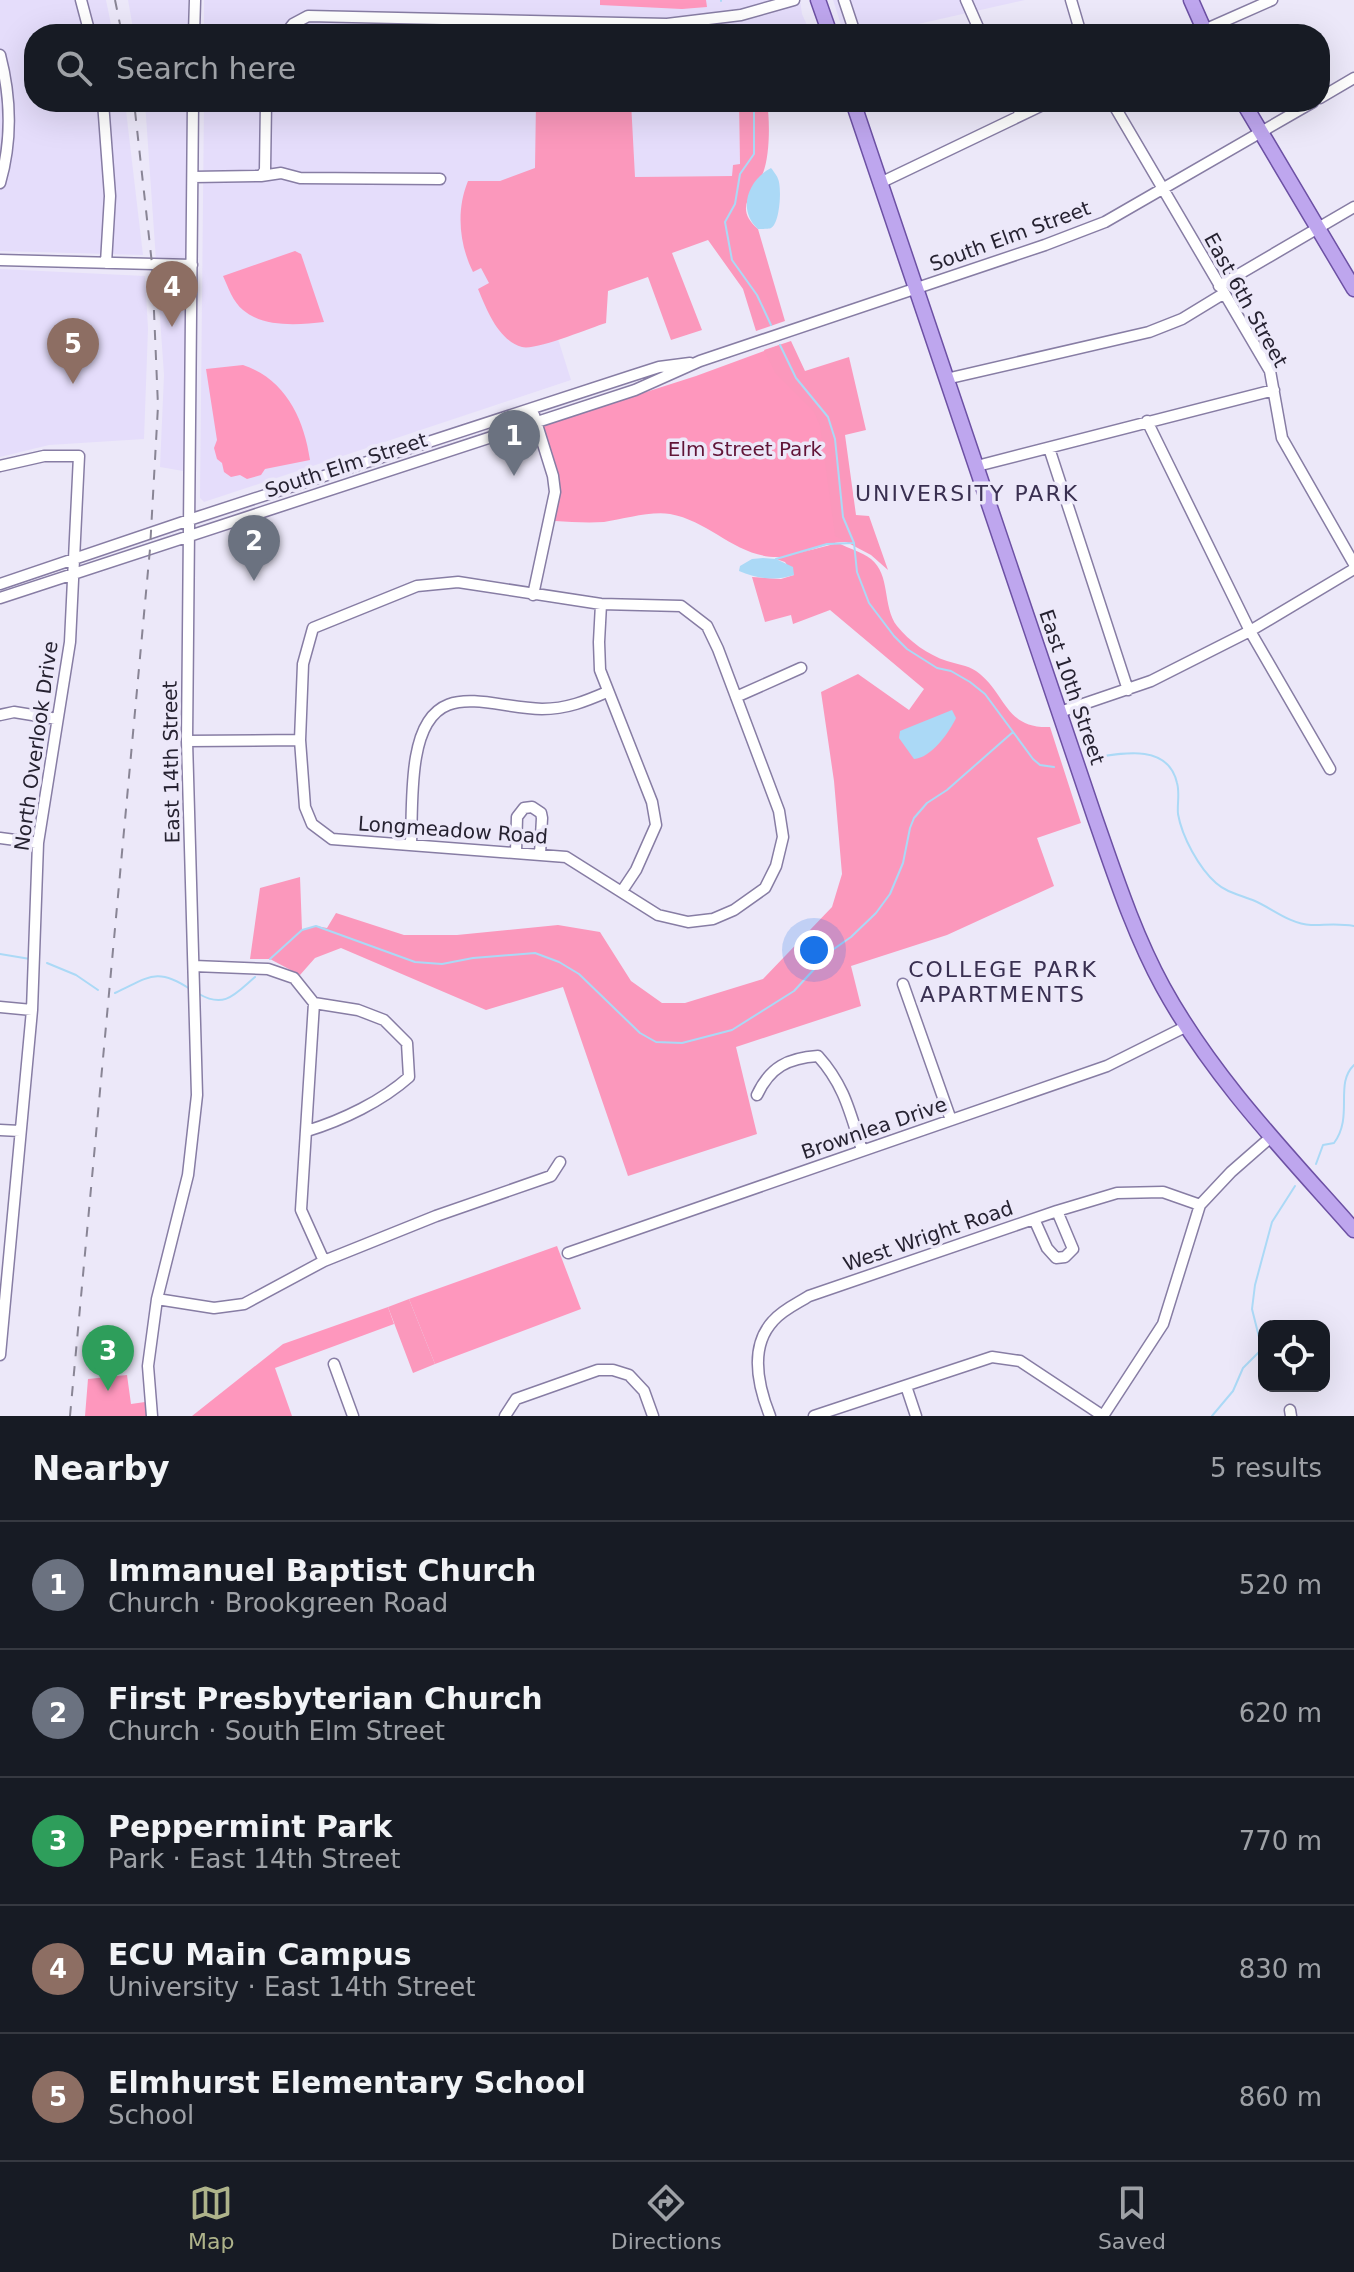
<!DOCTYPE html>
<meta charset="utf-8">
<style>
body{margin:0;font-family:"DejaVu Sans",sans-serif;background:#20242c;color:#f1f3f6}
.controls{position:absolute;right:24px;bottom:24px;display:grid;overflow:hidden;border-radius:16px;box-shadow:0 8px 32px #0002}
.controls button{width:72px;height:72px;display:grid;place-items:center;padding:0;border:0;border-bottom:2px solid #363941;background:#171b24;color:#f1f3f6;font:40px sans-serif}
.you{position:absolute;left:814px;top:950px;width:28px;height:28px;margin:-20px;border:6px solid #fff;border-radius:50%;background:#1a73e8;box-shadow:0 0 0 12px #1a73e833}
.badge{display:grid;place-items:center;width:52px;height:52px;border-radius:50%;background:#aeb38a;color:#fff;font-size:26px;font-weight:700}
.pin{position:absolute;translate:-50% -66px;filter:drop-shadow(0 2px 4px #0008)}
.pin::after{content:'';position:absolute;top:42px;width:28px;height:24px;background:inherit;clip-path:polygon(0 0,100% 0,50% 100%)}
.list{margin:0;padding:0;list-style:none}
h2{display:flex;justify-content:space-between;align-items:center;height:104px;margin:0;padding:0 32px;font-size:34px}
h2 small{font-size:26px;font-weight:400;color:#9ea1a6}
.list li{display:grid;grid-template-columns:52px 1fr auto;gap:24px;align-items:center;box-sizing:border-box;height:128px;padding:0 32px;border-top:2px solid #363941}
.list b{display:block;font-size:30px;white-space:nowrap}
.list p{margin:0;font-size:26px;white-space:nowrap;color:#9ea1a6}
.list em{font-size:26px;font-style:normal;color:#9ea1a6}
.icon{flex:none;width:44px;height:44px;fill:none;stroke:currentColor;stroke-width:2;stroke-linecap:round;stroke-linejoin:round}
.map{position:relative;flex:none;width:1354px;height:1416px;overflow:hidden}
.search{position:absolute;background:#171b24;box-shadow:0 8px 32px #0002;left:24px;right:24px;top:24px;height:88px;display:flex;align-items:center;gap:20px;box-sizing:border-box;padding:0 28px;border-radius:32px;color:#9ea1a6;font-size:30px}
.sheet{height:744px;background:#171b24}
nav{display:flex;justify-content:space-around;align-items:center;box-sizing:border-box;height:112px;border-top:2px solid #363941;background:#171b24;font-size:22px;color:#9ea1a6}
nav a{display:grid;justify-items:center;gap:4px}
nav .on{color:#aeb38a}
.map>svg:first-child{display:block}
.built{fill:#e5ddfb}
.green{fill:#fe97bd}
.forest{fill:#fb98bc}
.water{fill:#abd9f6}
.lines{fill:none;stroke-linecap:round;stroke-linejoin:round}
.stream{stroke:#abd9f6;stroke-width:2}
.minor-casing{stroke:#877da4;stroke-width:13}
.major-casing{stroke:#6d51a4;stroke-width:17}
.minor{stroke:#fff;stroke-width:10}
.major{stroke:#bea6ee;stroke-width:14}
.rail{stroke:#898595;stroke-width:2;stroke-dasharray:10 10;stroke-linecap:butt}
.labels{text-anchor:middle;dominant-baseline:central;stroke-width:7;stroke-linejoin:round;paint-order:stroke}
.street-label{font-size:20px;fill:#262231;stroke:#ece8f9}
.park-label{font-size:20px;fill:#611538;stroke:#ece8f9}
.neighbourhood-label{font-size:22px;letter-spacing:2px;fill:#3a3051;stroke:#ece8f9}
</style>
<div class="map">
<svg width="1354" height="1416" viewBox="0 0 1354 1416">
<rect width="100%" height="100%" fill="#ece8f9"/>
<!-- built -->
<path class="built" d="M0,0H106L113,34H34V102H125L143,255L0,251Z
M128,0H188V34H134Z
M204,0H800L802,14L811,34H204Z
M833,0H1025L874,34H844Z
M145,102H187L183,471L160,467L164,375Z
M204,102H739L740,165L733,176L634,177L558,339L571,380L204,502L200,498Z
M0,269L145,276L148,329L144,439L49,445L0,457Z"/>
<!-- green -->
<path class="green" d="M600,0H706L707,7L682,9L600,5Z
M295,251L301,254L324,322C299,325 264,328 243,310C233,302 228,287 223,276Z
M780,345L812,395L854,543C827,537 804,558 777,557C736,557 710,521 670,514C650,511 624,519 604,522C587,523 571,522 555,521L559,481L543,425L696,376Z
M243,365C285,379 304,418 310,460L265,469L261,475L247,479L240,475L231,477L224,472L222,463L217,459L214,448L217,440L206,369Z
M557,1246L581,1309L435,1364L409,1299Z
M388,1307L394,1324L275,1368L292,1416H192L283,1344Z
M127,1375L131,1404L145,1402L147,1416H85L88,1379Z"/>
<!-- forest -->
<path class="forest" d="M536,102H631L635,177L732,176L733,165L740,164L739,102H767C770,121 770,155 763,173C753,195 733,207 758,229L785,321L756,331L743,289L708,240L672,253L702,330L671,340L648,277L608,291L606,323C590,328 535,351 522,347C498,340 487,310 478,289L489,283L481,268L473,272C459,244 456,210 468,181H500L535,168Z
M791,341L805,371L849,357L866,430L845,435L856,515L869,516L888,570L871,555L835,536L820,426L814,412L775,373L764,350Z
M838,543C848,548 862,552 871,559C891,575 882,606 897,626C909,641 928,655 947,661C956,664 967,665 976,671C1006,692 1004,729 1050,727L1081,823L1037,838L1054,886L947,935L851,966L861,1006L736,1047L757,1134L628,1176L563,987L486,1010L341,948L315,958L300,975L270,959H250L260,888L300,877L302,930L316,926L327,928L336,913L404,935H457L558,925L600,932L631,981L662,1003H685L763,979L832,907L842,874L834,781L821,692L858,674L909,710L924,689L830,610L793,624L791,615L765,622L752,577L781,579L794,575L785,562L776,559Z
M409,1299L435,1364L413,1373L388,1307Z"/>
<!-- water -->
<path class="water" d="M771,168C772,169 778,177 778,179C782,187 780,224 771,228C770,229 759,229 758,229C737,210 748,180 771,168Z
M763,558L776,559L793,567L794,575C775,581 758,579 739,571L740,566L752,559Z
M952,710L956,718C949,733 931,758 914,759L899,738L900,731Z"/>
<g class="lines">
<!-- stream -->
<path class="stream" d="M721,0V1
M741,26L744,34
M754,102V154L740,174L735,204L725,222L732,260L757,295L771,325
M780,345L796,378L828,417L835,439L843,517L854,543L857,572L869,603L894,636L907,649L937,668L951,671L970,682L985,694L1033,759L1040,765L1054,767
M776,559L827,544L853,543
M1093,758C1122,753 1168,743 1177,783C1180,793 1177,804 1178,814C1182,837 1199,868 1216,883C1227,893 1241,895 1255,901C1273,909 1290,924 1311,925C1326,925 1339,923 1354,926
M0,954L30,959
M270,959L302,930L316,926L415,962L442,964L473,958L535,953L559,962L579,974L640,1033L656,1042L682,1043L732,1030L794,991L831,951L851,937L876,913L890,894L903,863L910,828L914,818L927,803L947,790L1013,732
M47,963L76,975L98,990
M115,993C148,978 156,966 190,989
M199,994C225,1009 235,994 255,977
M1316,1164L1323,1145L1334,1143C1354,1116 1334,1084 1354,1065
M1212,1416L1233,1391L1243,1368L1262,1349L1252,1309L1255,1285L1272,1222L1295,1186"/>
<!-- minor casing -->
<g class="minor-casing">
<path id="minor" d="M81,0L90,34
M844,0L853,27
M966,0L981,34
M1071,0L1081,34
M194,34L195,0
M285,34L293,24L308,16L667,24L741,15L794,0
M1195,34L1272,0
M0,55C11,97 12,141 0,183
M1320,98L1354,78
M103,102L110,196L106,263
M1015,102L1021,115
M1112,102L1270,371L1282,438L1354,564
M261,176L281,173L300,178L440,179
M193,177L261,176L265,170L266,102
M880,183L1049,102
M0,260L192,265
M1219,286L1354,207
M946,379L1149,332L1182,319L1223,294
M1147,421L1250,631L1330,769
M1049,448L1128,690
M0,466L44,456H79L70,642L38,843L32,1010L0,1355
M977,466L1274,390
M458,582L601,604L681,606L707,626L718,649L779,811L783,837L776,866L765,888L734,910L713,919L688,922L658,915L566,857L332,839L312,824L305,807L300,740L303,664L313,628L417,586Z
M0,584L198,517L631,376L659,367L690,363
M533,595L555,492L553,476L534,415
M0,598L635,390L700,361L1045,245L1105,222L1313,102
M601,604L599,642L600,670L652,802L656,825L636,870L622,891
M736,697L801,668
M1060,712L1151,681L1250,631L1354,569
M0,715L14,712L57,719
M187,741L300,740
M0,838L38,843
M411,844C412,816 411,785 416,757C430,675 484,707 542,709C567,709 586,701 607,692
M516,852L517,817L524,808L532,807L541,813L542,818L540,854
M194,966L268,969L294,978L314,1003L358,1010L384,1020L407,1043L409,1077C382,1101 343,1120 307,1131
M903,984L951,1120
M314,1003L301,1210L324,1261
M0,1007L32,1010
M757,1095C770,1067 788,1058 818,1056C845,1086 850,1113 862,1150
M0,1130L20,1131
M1034,1219L1047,1248L1056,1258L1065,1257L1073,1249L1057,1211
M568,1253L1107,1066L1187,1026
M157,1299L214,1308L244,1304L324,1261L436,1216L551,1176L560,1162
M334,1364L353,1416
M906,1386L916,1416
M1290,1410L1291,1416
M152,1416L148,1366L157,1299L188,1175L197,1095L187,741L193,102
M505,1416L516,1399L598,1370H613L629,1375L644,1391L653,1416
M770,1416C758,1386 749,1347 773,1321C782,1310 798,1303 809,1296L1057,1211L1117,1193L1163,1192L1200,1205
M814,1416L992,1357L1020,1361L1103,1416
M1103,1416L1163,1324L1200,1205L1231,1172L1271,1137"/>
</g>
<!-- major casing -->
<g class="major-casing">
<path id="major" d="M818,0L830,34
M1191,0L1206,34
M853,102L1095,818C1115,875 1134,934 1163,987C1213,1078 1286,1153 1354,1230
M1243,102L1354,289"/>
</g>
<!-- minor -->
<use href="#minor" class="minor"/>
<!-- major -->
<use href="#major" class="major"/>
<!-- rail -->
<path class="rail" d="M115,0L122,34
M70,1416L150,549L158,406L152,264L134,102"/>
</g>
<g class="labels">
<!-- street labels -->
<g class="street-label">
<text transform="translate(1010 236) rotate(-20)">South Elm Street</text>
<text transform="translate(1246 300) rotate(61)">East 6th Street</text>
<text transform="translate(346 465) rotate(-18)">South Elm Street</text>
<text transform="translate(1072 687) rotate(71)">East 10th Street</text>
<text transform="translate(36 746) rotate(-82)">North Overlook Drive</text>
<text transform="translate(171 762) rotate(-91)">East 14th Street</text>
<text transform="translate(453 830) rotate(4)">Longmeadow Road</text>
<text transform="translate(874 1128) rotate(-19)">Brownlea Drive</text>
<text transform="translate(928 1236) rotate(-19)">West Wright Road</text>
</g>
<!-- park labels -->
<g class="park-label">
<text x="745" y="449">Elm Street Park</text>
</g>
<!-- neighbourhood labels -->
<g class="neighbourhood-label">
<text x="967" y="493">UNIVERSITY PARK</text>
<text x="1003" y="969">COLLEGE PARK<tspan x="1003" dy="25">APARTMENTS</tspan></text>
</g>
</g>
</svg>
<div class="controls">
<button><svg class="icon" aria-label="locate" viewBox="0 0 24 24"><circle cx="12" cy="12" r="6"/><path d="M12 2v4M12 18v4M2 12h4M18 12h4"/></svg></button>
</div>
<div class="you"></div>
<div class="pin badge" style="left:514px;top:476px;background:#6b7280">1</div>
<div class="pin badge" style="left:254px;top:581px;background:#6b7280">2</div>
<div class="pin badge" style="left:108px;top:1391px;background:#2e9e5b">3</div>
<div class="pin badge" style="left:172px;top:327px;background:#8d6e63">4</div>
<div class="pin badge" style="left:73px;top:384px;background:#8d6e63">5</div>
<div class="search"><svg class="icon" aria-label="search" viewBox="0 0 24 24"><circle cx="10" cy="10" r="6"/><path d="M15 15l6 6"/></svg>Search here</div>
</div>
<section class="sheet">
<h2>Nearby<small>5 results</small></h2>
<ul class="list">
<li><span class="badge" style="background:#6b7280">1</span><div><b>Immanuel Baptist Church</b><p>Church · Brookgreen Road</p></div><em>520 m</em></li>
<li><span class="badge" style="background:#6b7280">2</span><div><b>First Presbyterian Church</b><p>Church · South Elm Street</p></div><em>620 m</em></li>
<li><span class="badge" style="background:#2e9e5b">3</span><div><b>Peppermint Park</b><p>Park · East 14th Street</p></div><em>770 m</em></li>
<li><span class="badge" style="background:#8d6e63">4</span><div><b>ECU Main Campus</b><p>University · East 14th Street</p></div><em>830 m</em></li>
<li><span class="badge" style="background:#8d6e63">5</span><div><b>Elmhurst Elementary School</b><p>School</p></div><em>860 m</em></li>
</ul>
</section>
<nav>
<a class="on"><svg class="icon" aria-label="map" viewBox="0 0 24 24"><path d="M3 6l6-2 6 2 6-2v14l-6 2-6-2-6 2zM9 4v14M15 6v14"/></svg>Map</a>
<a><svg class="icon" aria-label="directions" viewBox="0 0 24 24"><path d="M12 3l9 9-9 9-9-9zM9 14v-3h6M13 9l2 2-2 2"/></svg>Directions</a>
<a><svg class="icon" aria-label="saved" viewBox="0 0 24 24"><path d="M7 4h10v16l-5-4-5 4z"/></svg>Saved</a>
</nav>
